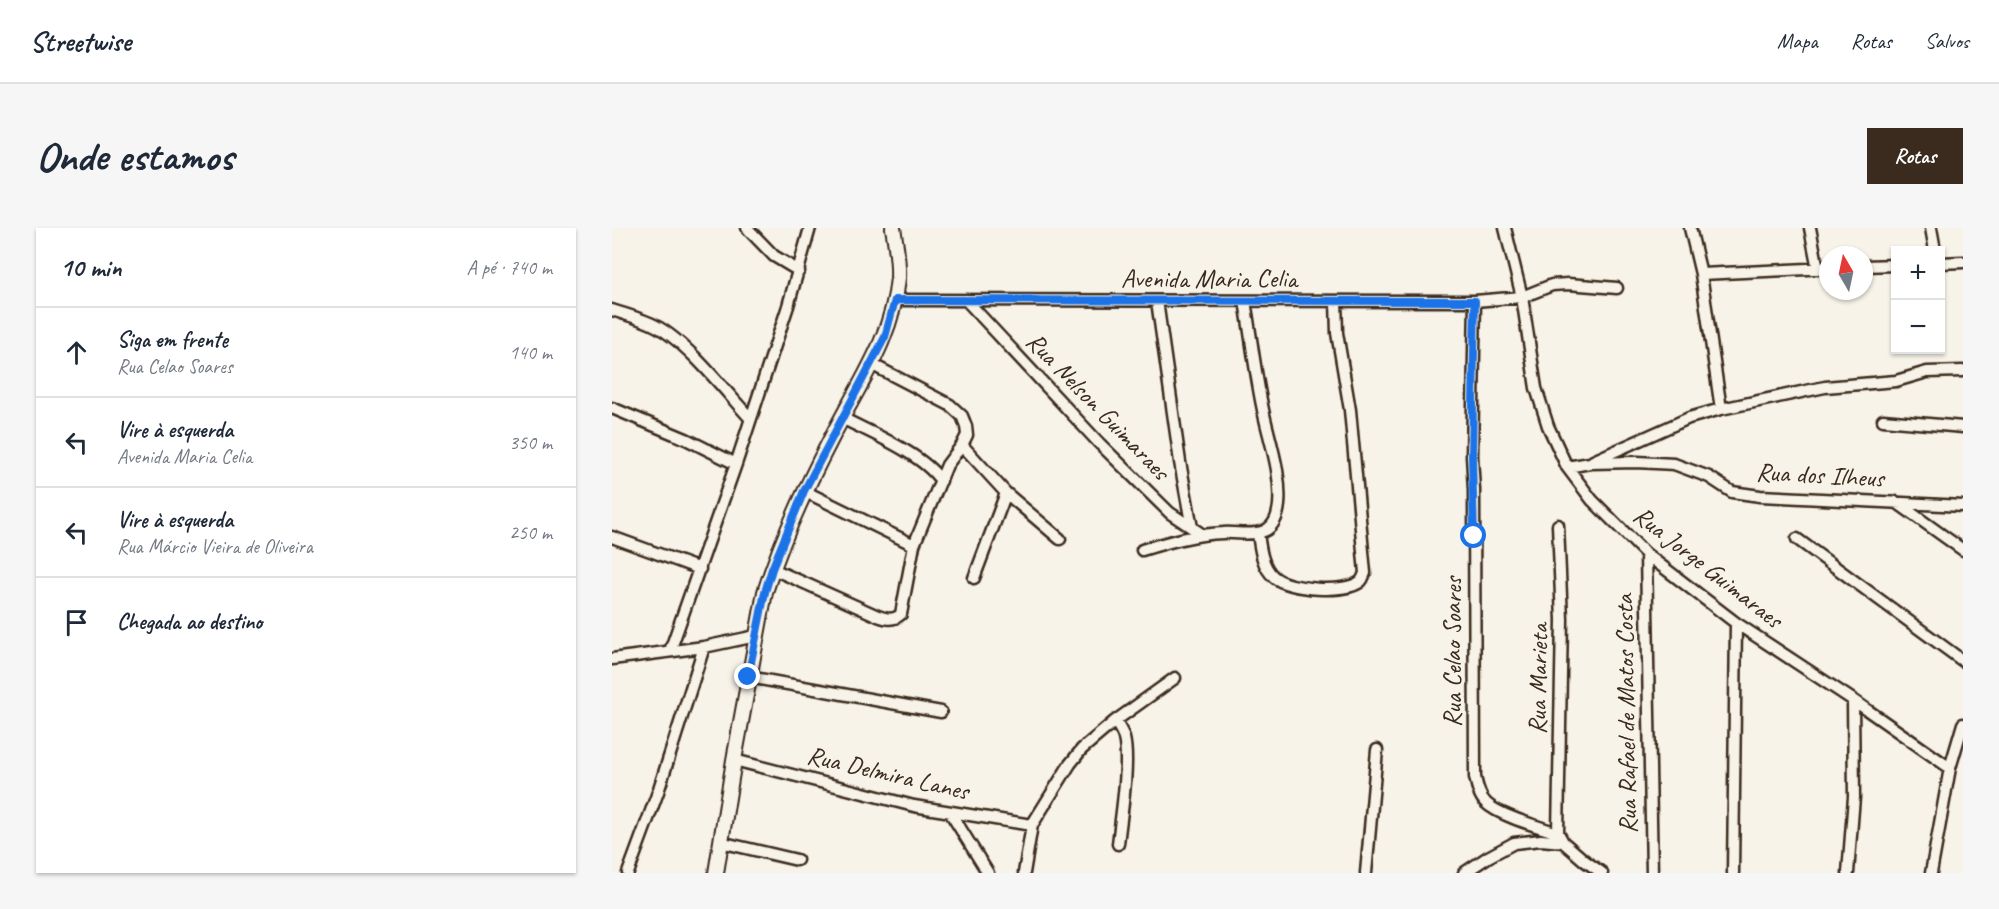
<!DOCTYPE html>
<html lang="pt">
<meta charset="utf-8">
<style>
body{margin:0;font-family:Caveat,sans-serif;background:#f6f6f7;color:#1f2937}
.controls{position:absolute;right:18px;top:18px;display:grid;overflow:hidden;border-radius:0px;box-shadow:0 2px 4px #0004}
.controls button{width:54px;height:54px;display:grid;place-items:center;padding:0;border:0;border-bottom:2px solid #e0e1e3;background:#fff;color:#1f2937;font:30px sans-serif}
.compass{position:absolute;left:1207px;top:18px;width:54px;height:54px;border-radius:50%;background:#fff;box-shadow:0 2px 4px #0004;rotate:351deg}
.stop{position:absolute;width:18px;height:18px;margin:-14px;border:4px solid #1a73e8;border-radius:50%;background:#fff}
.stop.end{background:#1a73e8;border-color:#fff;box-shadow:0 2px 6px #0008}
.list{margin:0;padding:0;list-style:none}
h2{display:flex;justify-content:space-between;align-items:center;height:78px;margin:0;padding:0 24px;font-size:26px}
h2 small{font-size:20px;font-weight:400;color:#747a83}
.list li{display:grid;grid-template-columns:39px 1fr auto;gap:18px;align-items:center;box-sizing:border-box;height:90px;padding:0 24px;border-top:2px solid #e0e1e3}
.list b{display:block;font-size:22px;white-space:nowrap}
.list p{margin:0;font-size:20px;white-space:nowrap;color:#747a83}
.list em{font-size:20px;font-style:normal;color:#747a83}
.icon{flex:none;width:33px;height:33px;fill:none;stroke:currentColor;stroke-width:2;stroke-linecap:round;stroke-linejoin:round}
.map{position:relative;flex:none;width:1351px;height:645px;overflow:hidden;border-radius:0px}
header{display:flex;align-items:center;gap:36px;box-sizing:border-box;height:84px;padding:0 30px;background:#fff;border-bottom:2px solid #e0e1e3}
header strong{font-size:28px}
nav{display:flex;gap:33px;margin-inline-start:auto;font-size:21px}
.intro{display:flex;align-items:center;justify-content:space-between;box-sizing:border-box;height:144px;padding:0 36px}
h1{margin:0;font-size:42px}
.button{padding:15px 27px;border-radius:0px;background:#3b2a1e;color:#fff;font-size:21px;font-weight:700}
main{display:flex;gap:36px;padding:0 36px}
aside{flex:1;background:#fff;border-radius:0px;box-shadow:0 2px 4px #0004}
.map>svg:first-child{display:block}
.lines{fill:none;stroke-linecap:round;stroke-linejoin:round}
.minor-casing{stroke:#3b2a1e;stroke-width:15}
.major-casing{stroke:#3b2a1e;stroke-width:18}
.minor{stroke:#f7f3e8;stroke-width:10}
.major{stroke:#f7f3e8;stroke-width:14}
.route{stroke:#1a73e8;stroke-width:8}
.labels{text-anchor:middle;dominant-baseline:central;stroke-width:6;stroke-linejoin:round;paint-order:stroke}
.street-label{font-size:26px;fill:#3b2a1e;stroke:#f7f3e8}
</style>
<header>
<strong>Streetwise</strong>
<nav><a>Mapa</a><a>Rotas</a><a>Salvos</a></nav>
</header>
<div class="intro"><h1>Onde estamos</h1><a class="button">Rotas</a></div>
<main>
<aside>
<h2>10 min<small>A pé · 740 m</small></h2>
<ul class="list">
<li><svg class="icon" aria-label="ahead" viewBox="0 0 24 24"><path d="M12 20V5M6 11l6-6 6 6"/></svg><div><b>Siga em frente</b><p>Rua Celao Soares</p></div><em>140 m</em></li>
<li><svg class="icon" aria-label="left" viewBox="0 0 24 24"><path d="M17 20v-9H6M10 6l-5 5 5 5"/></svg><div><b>Vire à esquerda</b><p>Avenida Maria Celia</p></div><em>350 m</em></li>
<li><svg class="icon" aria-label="left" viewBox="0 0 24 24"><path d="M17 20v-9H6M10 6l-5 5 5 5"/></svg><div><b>Vire à esquerda</b><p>Rua Márcio Vieira de Oliveira</p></div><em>250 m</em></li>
<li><svg class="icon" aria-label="arrive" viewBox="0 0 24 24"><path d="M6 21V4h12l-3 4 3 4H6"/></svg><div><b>Chegada ao destino</b></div></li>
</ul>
</aside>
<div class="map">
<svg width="1351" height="645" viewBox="0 0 1351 645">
<rect width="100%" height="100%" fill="#f7f3e8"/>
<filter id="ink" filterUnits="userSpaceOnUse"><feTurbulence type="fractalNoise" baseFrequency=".0167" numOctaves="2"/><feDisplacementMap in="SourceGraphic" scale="12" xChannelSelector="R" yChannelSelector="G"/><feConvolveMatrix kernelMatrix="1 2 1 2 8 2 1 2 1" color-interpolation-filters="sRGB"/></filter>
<g filter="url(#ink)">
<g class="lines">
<!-- minor casing -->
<g class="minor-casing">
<path id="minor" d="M135,0L162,28L187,43
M893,0L910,69L924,160L936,198L955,239L980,272L1034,326L1124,395L1241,472L1338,540
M1078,0L1089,46L1109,181
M1198,0L1206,41
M1319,0L1323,22
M1328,35L1351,34
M1252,38L1284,37
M1089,46L1216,40
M283,72L863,73L910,69L940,57L956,56L1005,60
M354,72L487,215L558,285L591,307
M545,73L568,234L580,300
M863,73L860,228L862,262L863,549C865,558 867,568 874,575C887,588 928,599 946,605L951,614
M0,82C15,87 31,91 44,98C76,115 113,163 138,190
M0,180L74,211L124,236
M230,190C259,205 311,226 329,253
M1271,192L1351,199
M350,217L394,265L448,311
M981,233L1077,190L1109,181L1213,159L1284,153L1315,144L1351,143
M955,239L978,235L1025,234L1062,236L1097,249L1120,264L1148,268L1351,278
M192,263L302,317
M1284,274L1351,322
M946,297L950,392L946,605
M646,305C648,320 650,339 662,349C676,362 735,366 749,353C751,351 752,347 753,345L738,182L725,105L724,73
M0,309L88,341
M1185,311L1351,433
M530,322C556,314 584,306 611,305C624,304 640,308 652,303C662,299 666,287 667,277C670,244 656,209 650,177C643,143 639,108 633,73
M1034,326L1040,645
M161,341L266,388C274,391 282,393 289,386L302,317L335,237L350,217L355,207L354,198L350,188L338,177L259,136
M362,350L394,265
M58,423L124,236L176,78L198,0
M0,431L92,419L144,408
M137,449L329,484
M503,493C506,498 510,503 512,510C518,535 509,588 506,616
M122,532L302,578L420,597
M338,584L376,645
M108,614L185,632
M16,645L46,564L92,419
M412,645L420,597L458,536L470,521L503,493L563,450
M754,645L765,522
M852,645L876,629L902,615L929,612L951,614L973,633L990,645
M1121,645L1124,395
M1236,645L1242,569L1241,472
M1319,645L1338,540L1351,496"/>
</g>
<!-- major casing -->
<g class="major-casing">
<path id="major" d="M104,645L122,532L153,364C170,310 194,259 220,209C246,157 281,110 286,50C287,33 284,17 281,0"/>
</g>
<!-- minor -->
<use href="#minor" class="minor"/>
<!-- major -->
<use href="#major" class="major"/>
</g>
</g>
<g class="lines" filter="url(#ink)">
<!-- route -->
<path class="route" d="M136,449L153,364L160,341L192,263L273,109L283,72L863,73L860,228L862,308"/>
</g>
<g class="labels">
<!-- street labels -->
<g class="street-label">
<text x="597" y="50">Avenida Maria Celia</text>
<text transform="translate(486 178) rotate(46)">Rua Nelson Guimaraes</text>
<text transform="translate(1208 247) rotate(3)">Rua dos Ilheus</text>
<text transform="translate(1096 339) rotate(38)">Rua Jorge Guimaraes</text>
<text transform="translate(840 424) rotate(-90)">Rua Celao Soares</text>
<text transform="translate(926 451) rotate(-89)">Rua Marieta</text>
<text transform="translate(1014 486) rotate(-91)">Rua Rafael de Matos Costa</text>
<text transform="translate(276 545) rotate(13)">Rua Delmira Lanes</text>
</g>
</g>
</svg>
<div class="controls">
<button>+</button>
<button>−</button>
</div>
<svg class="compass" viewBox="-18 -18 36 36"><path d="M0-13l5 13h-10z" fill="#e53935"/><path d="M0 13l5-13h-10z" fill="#747a83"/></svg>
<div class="stop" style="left:862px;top:308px"></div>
<div class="stop end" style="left:136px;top:449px"></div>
</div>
</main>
